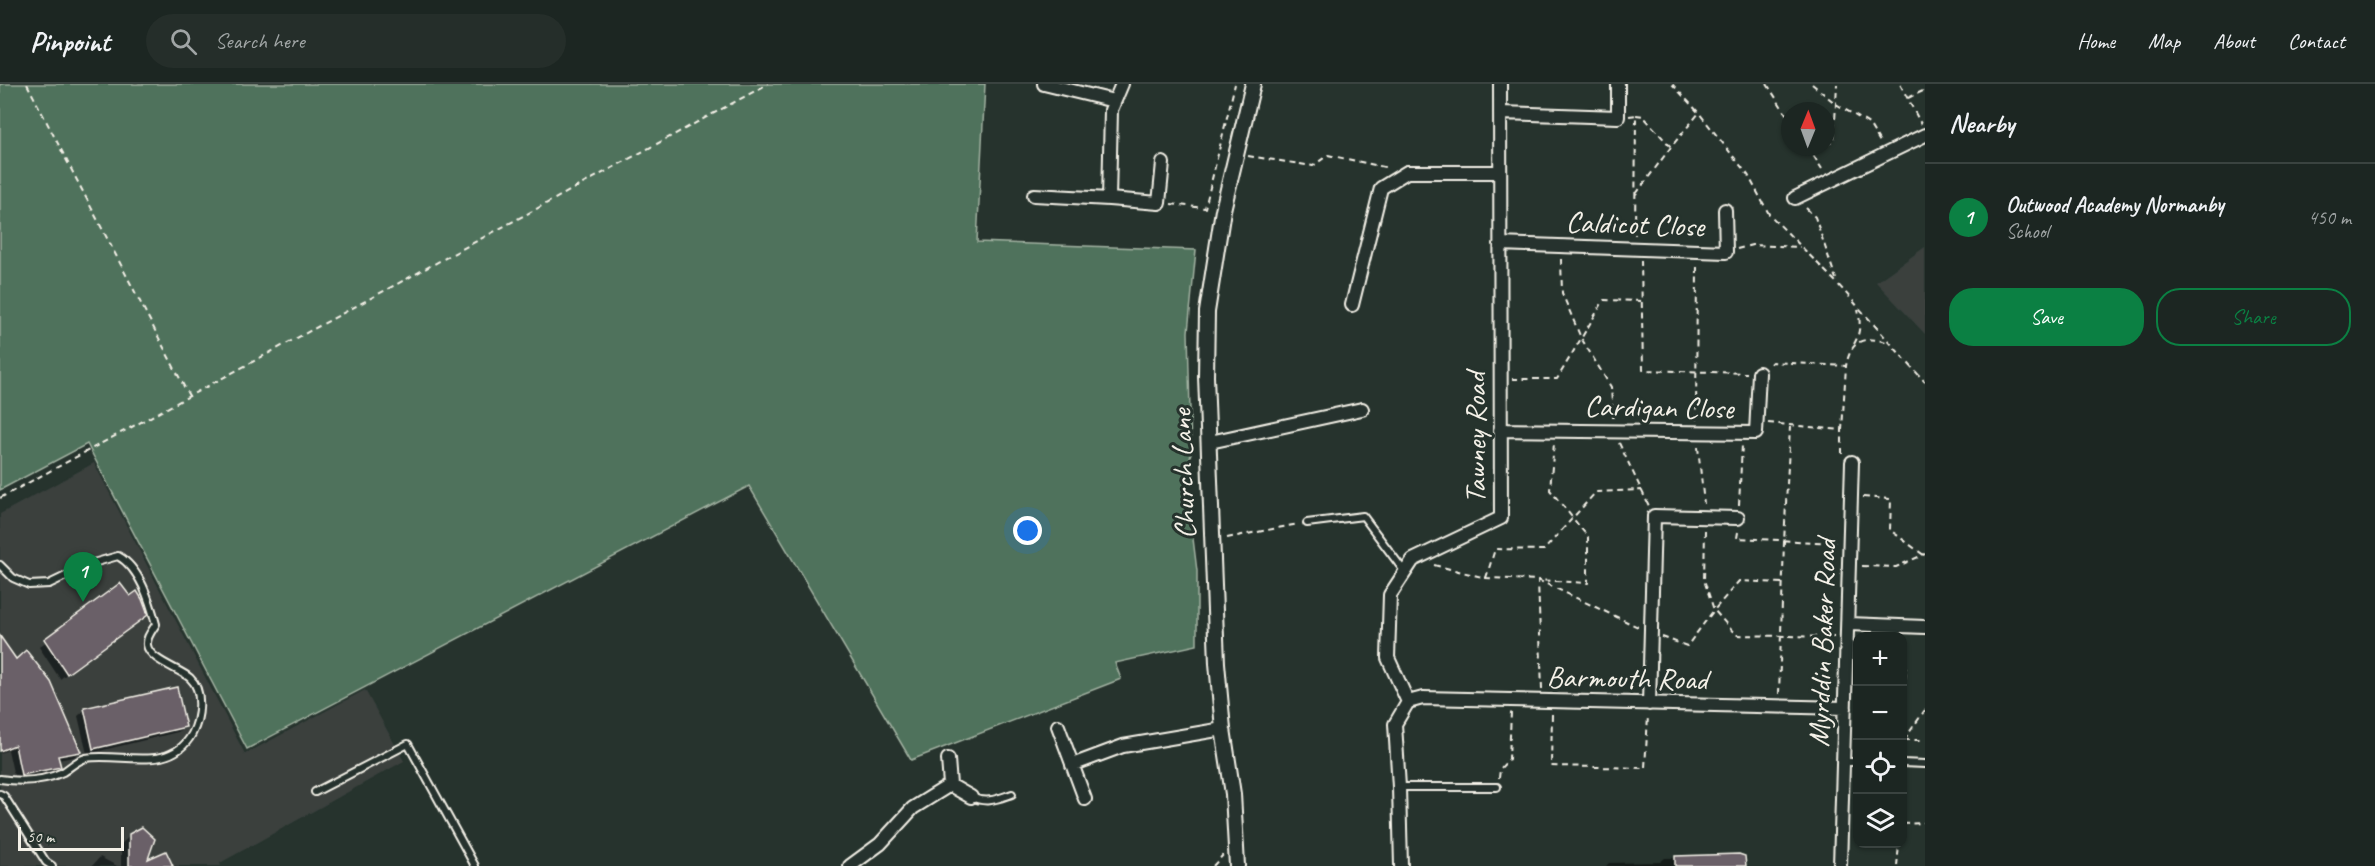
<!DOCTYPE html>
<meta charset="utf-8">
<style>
body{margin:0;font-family:Caveat,sans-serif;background:#252e2a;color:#f1f3f6}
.controls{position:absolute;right:18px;bottom:18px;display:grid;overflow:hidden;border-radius:12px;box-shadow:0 2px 4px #0004}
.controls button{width:54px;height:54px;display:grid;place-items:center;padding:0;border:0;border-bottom:2px solid #3a4340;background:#1c2622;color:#f1f3f6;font:30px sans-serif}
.compass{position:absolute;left:1781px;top:18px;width:54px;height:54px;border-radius:50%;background:#1c2622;box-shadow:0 2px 4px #0004;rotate:1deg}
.scale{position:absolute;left:18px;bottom:15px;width:106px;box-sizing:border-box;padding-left:6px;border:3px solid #f4f1e8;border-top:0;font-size:16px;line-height:21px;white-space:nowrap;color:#f4f1e8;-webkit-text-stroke:4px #26332d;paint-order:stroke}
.you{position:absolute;left:1028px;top:447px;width:21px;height:21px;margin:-15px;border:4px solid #fff;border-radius:50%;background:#1a73e8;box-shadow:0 0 0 9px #1a73e833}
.badge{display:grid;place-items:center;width:39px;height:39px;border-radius:50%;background:#0b8043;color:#fff;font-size:20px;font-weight:700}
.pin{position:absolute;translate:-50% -50px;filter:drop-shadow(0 2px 3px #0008)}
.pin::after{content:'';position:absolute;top:32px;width:21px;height:18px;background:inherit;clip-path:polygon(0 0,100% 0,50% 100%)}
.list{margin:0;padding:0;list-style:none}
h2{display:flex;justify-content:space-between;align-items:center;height:78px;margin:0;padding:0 24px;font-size:26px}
h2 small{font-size:20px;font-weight:400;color:#a0a5a5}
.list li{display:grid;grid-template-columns:39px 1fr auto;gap:18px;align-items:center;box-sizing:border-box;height:108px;padding:0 24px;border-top:2px solid #3a4340}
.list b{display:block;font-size:22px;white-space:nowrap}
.list p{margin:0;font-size:20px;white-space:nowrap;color:#a0a5a5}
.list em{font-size:20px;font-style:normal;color:#a0a5a5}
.actions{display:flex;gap:12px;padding:18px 24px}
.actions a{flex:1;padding:14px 0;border:2px solid #0b8043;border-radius:24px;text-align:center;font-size:21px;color:#0b8043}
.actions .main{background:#0b8043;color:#fff}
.icon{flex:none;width:33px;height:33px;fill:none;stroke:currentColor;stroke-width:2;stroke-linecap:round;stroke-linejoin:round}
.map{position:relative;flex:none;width:1925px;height:782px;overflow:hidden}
header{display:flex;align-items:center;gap:36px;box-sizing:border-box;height:84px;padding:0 30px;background:#1c2622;border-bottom:2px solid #3a4340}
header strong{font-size:28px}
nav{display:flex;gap:33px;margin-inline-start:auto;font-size:21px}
.search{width:420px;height:54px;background:#252e2a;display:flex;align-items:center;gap:15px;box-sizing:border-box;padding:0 21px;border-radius:33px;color:#a0a5a5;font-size:22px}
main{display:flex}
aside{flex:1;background:#1c2622}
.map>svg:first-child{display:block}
.built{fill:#3a403e}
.green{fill:#50725c;stroke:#a2b2a2;stroke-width:1.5}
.shadow{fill:#0007}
.building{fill:#6a6067;stroke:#f4f1e8;stroke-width:1.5}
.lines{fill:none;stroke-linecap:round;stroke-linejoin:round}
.service-casing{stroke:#f4f1e8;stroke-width:10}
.minor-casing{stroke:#f4f1e8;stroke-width:16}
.tertiary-casing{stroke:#f4f1e8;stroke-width:18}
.path{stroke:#f4f1e8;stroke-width:2;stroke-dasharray:6 4.5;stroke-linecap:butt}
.service{stroke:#26332d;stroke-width:6}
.minor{stroke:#26332d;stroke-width:12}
.tertiary{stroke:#26332d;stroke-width:14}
.labels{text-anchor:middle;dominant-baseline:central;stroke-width:6;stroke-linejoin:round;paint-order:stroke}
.street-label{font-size:30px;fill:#f4f1e8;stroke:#26332d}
</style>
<header>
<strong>Pinpoint</strong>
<div class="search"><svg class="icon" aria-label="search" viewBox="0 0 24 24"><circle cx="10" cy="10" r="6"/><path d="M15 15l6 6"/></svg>Search here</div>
<nav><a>Home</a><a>Map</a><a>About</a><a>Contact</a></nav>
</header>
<main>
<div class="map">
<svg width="1925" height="782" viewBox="0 0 1925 782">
<rect width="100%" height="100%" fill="#26332d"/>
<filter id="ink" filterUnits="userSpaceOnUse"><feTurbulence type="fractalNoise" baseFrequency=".0167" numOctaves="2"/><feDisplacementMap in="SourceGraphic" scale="12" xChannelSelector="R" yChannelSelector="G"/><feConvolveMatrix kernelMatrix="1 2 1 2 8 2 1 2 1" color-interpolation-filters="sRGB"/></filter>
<g filter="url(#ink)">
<!-- built -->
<path class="built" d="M1925,163V250L1876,198Z
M94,379L245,670L365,606L404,677L220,779L221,782H0V430Z"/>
<!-- green -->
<path class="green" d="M0,0H985L977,158L1196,166L1188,248L1191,367L1187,406L1197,487V561L1115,579L1121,595L911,676L749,402L247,665L87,360L0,406Z"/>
<!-- shadow -->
<path class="shadow" d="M120,501L146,531L60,595L39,563Z
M0,555L80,667L74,673L58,676L59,683L50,690L15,697L8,666L0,669Z
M85,626L184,642L178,648L87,670L78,632Z
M130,752L145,778L171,782H121V760Z
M100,773L117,782H92Z
M1744,773V782H1606L1609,779L1660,778L1665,774Z"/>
<!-- building -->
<path class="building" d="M120,499L130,512L137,507L142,515L148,531L67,590L44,555Z
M0,552L16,575L26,566L51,598L81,668L58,672L61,683L21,691L15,661L0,667Z
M177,603L186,643L93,665L84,624Z
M142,743L155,755L148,775L166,767L173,782H129V750Z
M1739,770L1745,772L1746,782H1675V772Z"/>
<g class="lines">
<!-- service casing -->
<g class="service-casing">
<path id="service" d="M1307,439L1363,432L1404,487
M0,481L13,494L29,501L49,500L93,479L118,472C140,484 150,518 156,540C152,547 146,553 147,561C149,576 180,585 190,594C204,607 200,635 192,650C170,690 121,668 86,674C77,676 71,683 63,688C44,697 20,698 0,695
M1843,678H1858
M1902,679L1925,680
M1399,703H1497
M315,708L408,660L475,782
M0,710L4,712L46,778L52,782
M971,713C987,720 997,715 1012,710"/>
</g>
<!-- minor casing -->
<g class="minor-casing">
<path id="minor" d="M1044,0L1114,17
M1500,29L1618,33V0
M1034,111L1109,115L1111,26L1122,0
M1795,114L1925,51
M1109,115L1159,119L1163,79
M1500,160L1726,168L1725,126
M1352,221L1381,104L1407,88H1500
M1500,346L1756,349L1759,289
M1210,358L1362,325
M1849,540L1925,543
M1408,618L1388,574L1390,511L1413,476L1501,434L1500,0
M1408,618L1423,614L1845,624
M1649,620L1654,432L1738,434
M1058,642L1085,715
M1072,681L1123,662L1223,645
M950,701L971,713
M850,782L880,760L913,724L950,701L948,675
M1401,782L1399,703L1395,640L1408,618
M1840,782L1852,378"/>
</g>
<!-- tertiary casing -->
<g class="tertiary-casing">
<path id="tertiary" d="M1237,782L1233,710L1223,645L1217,579L1206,292L1207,228L1223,126L1253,0"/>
</g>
<!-- path -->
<path class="path" d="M27,0L189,312
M1672,0L1699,29L1748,91L1769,130L1836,198L1925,298
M1767,0L1790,36
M1812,0L1836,20L1869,40L1880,58
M1900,0L1921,40
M1908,14L1925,6
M1636,31L1643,32L1671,63
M1629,32L1636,31L1635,151
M1826,61L1834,56L1837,0
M1808,63L1822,85
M1812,70L1822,63
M1248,72L1313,82L1328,71L1389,84
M1636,110L1671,63L1699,29
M1171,120L1205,124L1235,0
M1806,124L1815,133L1836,195
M1737,165L1752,161L1800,163
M1561,175L1562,209L1581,254L1611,303L1613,334
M1641,176L1643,286L1747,289
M1854,260C1860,250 1861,238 1858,226
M1770,280L1772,278L1846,282C1851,256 1863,252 1887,258
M1512,295H1557L1604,216L1642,217
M1696,336L1697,180
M1768,339L1842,346L1846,282
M1619,359L1649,422
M1698,363L1704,420
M1842,370V346
M1863,413L1891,415L1890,446L1925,472
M0,414L768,0
M1739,421L1742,361
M1705,446L1704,496L1714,526L1736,551L1834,553
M1738,448L1737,454L1836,459
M1227,454L1298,440
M1434,481L1486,494L1538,496L1638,543
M1862,482L1896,483L1925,470
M1486,494L1495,465L1544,466L1596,408L1642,406
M1662,553L1687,562L1714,526L1739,497L1783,499
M1542,605L1538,496L1588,499V453L1550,406L1554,359
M1779,610L1784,458L1790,343
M1552,630L1551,682L1645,684L1648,632
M1904,656L1925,626
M1904,656H1925
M1902,668L1907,554
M1499,694L1500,685L1509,675L1511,628
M1902,740L1925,739
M1213,782L1223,771
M1897,782L1899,760"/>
<!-- service -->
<use href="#service" class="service"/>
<!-- minor -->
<use href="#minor" class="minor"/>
<!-- tertiary -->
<use href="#tertiary" class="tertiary"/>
</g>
</g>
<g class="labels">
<!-- street labels -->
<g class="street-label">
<text transform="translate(1635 140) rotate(2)">Caldicot Close</text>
<text transform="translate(1659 323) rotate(1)">Cardigan Close</text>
<text transform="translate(1475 354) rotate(-90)">Tawney Road</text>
<text transform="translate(1183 390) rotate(-92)">Church Lane</text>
<text transform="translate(1822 559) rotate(-88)">Myrddin Baker Road</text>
<text transform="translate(1627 594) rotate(1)">Barmouth Road</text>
</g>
</g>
</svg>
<div class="controls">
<button>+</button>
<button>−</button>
<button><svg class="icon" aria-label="locate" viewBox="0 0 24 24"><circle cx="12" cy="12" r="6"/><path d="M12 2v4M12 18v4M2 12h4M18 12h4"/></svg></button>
<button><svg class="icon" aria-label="layers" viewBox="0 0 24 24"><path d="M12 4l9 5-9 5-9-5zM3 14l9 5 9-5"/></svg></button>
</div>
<svg class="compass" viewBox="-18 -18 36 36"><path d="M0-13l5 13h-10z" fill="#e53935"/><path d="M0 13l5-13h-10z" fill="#a0a5a5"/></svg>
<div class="scale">50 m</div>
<div class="you"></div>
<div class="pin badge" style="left:83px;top:518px">1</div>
</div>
<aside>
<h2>Nearby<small></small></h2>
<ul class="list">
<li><span class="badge">1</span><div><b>Outwood Academy Normanby</b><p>School</p></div><em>450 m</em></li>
</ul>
<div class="actions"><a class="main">Save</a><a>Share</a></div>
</aside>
</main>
